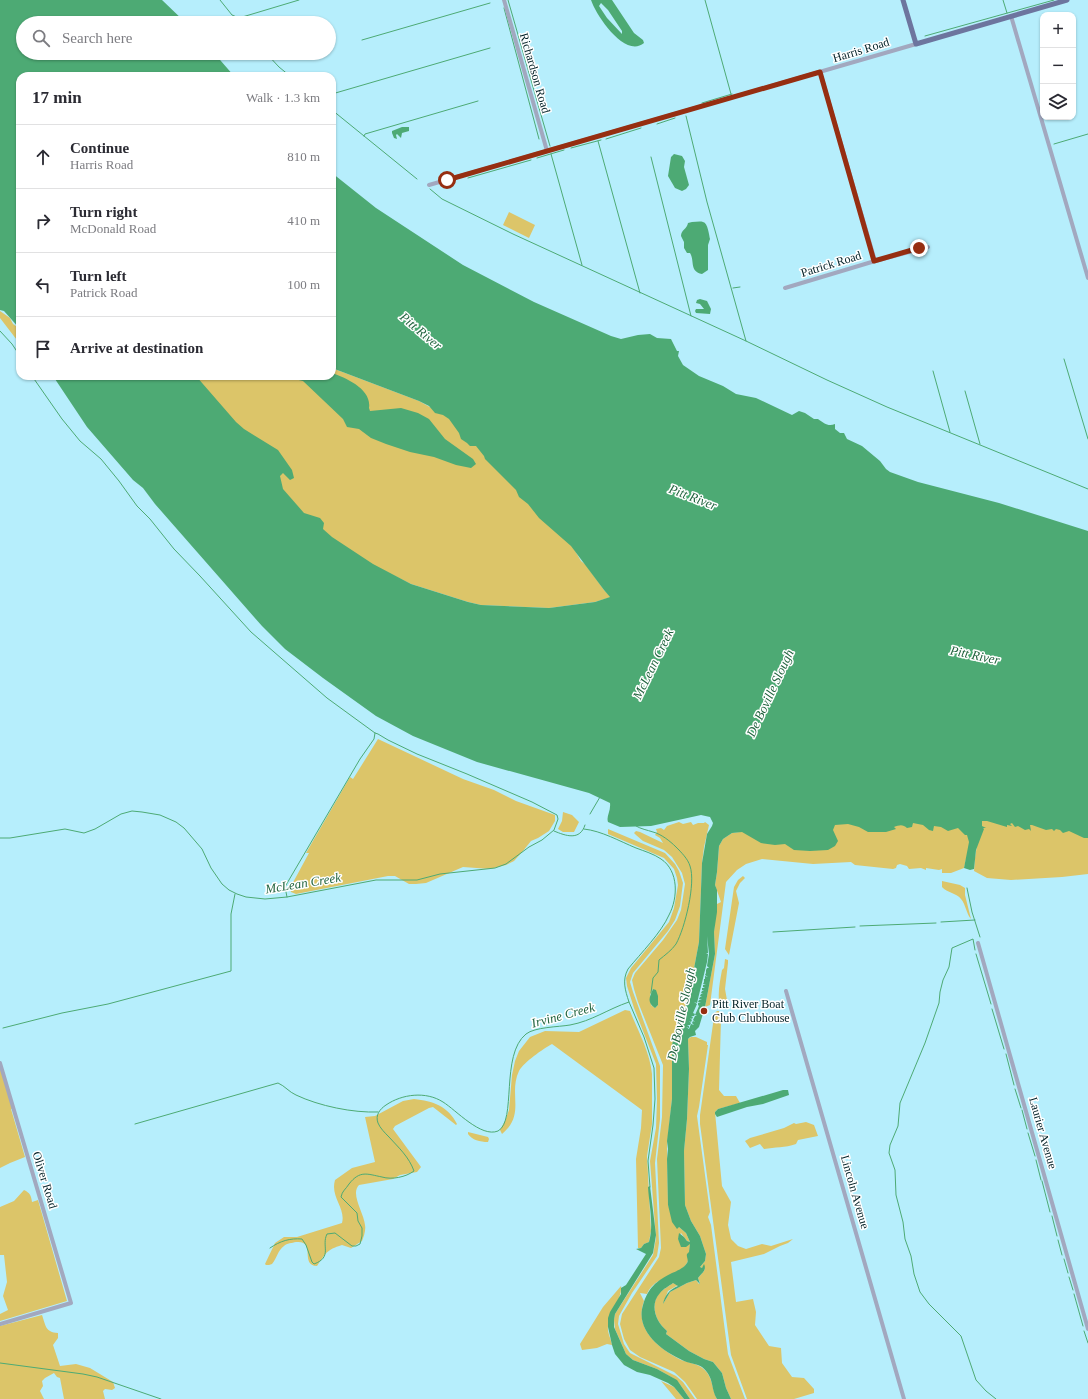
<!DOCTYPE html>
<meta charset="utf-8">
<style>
body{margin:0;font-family:Georgia,serif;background:#f2f2f3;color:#2b2b33}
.controls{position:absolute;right:12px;top:12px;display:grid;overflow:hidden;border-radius:8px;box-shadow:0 1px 3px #0004}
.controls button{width:36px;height:36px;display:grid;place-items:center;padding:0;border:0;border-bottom:1px solid #e1e1e2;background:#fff;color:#2b2b33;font:20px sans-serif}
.stop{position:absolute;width:12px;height:12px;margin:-9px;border:3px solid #962e11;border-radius:50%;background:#fff}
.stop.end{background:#962e11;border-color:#fff;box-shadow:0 1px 4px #0008}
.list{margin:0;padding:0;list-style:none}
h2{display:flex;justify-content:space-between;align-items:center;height:52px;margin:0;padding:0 16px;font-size:17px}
h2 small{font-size:13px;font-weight:400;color:#7c7c81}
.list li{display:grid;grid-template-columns:26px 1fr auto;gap:12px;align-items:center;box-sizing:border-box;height:64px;padding:0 16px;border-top:1px solid #e1e1e2}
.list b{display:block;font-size:15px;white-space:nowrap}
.list p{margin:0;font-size:13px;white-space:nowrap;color:#7c7c81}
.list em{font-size:13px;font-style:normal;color:#7c7c81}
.icon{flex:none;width:22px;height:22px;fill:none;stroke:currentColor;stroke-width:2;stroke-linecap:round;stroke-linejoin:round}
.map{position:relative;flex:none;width:1088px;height:1399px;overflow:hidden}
.search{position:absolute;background:#fff;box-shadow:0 1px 3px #0004;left:16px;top:16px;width:320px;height:44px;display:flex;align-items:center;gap:10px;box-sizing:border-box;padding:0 14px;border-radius:22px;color:#7c7c81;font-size:15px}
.panel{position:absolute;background:#fff;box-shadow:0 1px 3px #0004;left:16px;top:72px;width:320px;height:308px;border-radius:12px}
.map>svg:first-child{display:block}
.green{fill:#dcc569;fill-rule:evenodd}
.water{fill:#4daa74;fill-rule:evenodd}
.pier{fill:#b6eefc}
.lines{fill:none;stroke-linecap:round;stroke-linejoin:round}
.stream{stroke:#4daa74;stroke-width:1}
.minor{stroke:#a2a8bf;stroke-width:4}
.major{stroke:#6d759e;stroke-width:5}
.route{stroke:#962e11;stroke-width:5}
.poi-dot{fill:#962e11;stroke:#fff;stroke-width:1.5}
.labels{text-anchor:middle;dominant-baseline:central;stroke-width:3;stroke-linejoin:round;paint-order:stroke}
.street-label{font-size:12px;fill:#022026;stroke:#fff}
.poi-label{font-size:12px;fill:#022026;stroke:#fff;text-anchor:start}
.water-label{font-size:13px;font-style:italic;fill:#22643f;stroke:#fff}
</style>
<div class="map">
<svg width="1088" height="1399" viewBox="0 0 1088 1399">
<rect width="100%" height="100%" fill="#b6eefc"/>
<!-- green -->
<path class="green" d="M509,212L535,225L529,238L503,225Z
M0,311L10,318L13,324L20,329V344L0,318Z
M332,368L419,401L532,464L570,542L581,561L586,565L604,590L611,597L595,602L549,608L481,605L468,602L411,584L332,545L178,376H332Z
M378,739L463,779L494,790L516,801L555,815V821L549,831L538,838L531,841L523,851L514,861L506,865L490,869L463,867L426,883L416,884H409L395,876H388L296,894L291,892L290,888L309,853H306L350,777L353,779Z
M1088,790V874L1062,877L1011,880L987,878L974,871L975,858L982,812Z
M988,801L966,859L964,868L951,873H942V869L939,870L926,868V870L921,868L909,869L907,866L900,864L897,865L896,868L893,869L855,865L851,862L813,864L762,859L746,864L737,870L726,882L710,1005L705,1007L715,954L714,932L716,906L717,904L721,902L715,885L717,872L719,846L723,839L732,833Z
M563,812L572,815L579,822L574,832H563L558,829L562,821Z
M679,822L683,824L691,822L693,825L698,823H704L705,822L709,825L704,847L702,863L699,942L689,995L672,1045V1099L667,1145L668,1205L679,1227L686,1233L690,1242L687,1241L681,1233L678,1239L680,1242L690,1244C690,1248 689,1259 687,1263C679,1277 654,1276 647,1294L640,1293L644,1301C634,1329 658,1348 681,1360C687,1362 697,1364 701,1367C714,1376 711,1388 717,1399H697L685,1382L674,1372L640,1357L630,1350L624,1339L620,1324L622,1314L659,1257L661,1248L657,1159L662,1117L663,1065L638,1002L634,989L632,980L635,973L663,940L677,920L681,910L685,884L682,873L672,857L664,850L643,841L636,835L634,833L636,831L640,832L663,843L660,838L655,835L657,832L656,829L661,828L664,830L667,826ZM653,989C660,996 656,997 658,1005L655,1008L651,1005L650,995Z
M608,829L665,853L675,864L679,871L683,883L680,906L675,920L668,931L633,973L630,982L633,992L660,1066V1119L655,1163L659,1243L657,1256L632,1293L619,1316L618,1324L624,1344L630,1353L676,1376L683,1382L695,1399H690L679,1383L673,1378L657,1369L633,1360L626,1354L615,1329L614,1320L615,1314L653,1255L656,1238L650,1161L656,1128L657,1100L656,1064L634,1008L627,986L626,978L631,968L669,922L674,908L678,885L677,878L674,869L664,858L608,834Z
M743,876L745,878L740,883L736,891L739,903L729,955L725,949L726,942L734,887L738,880Z
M942,881L960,885L965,888V895L971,919C966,913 966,905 961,899C957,893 947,893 942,887Z
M725,959L728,960V963L725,989L727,1000L726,1006H720C717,995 720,981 722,970L724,968Z
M625,1010L630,1011C638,1031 650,1052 652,1074V1124L647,1156L651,1231L649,1242L644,1244L641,1248H638L636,1159L641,1128L642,1110L552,1044C543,1049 524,1062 519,1071C508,1094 526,1114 502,1134L500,1130L505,1121L509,1110L512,1075L515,1061L519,1051L530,1037L545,1031L579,1032Z
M717,1011H719L721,1019L719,1090L724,1096H736L740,1103L718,1109L715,1112L722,1186L731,1202L728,1225L731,1239L738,1246L746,1249L762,1244L771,1246L793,1239L788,1243L780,1246L764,1254L731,1262L736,1302L753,1299L756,1312L755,1325L769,1346L781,1348L782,1363L792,1377L804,1378L814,1389V1393L794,1399H747L731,1355L700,1124V1115L714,1017L715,1013Z
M691,1037H696L707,1042V1045H708L699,1107L697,1116L710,1212L708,1217L711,1225L728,1354L745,1399H731L726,1388L722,1373L713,1362L704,1359L689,1351L666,1334L667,1331C656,1322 649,1305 660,1292C664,1289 669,1286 673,1283L678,1285L668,1291L663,1304L670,1292L687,1283L696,1280L699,1284L700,1283L698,1278L704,1271L705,1267L701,1268L700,1267L705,1261L706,1254L700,1236L691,1221L685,1205L684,1151L687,1119L689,1069L688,1039Z
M0,1062L14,1108L11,1109L25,1157L10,1163L0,1168Z
M414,1099C433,1101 448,1106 457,1124L456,1125L433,1107L429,1108L395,1126L393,1129L421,1167L417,1172L400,1175L393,1179L359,1185C350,1194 364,1213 365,1225C366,1230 364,1236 362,1241L351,1248L342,1245C326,1250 326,1253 317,1266C299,1265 317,1240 296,1242C292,1243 287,1243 284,1246C278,1250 277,1258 272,1264L269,1265H266L265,1264L275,1243L284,1237H297L342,1223C346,1208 330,1197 335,1180L352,1168L375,1162L365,1117L375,1116L403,1101Z
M806,1122L814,1125L818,1136L798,1140L796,1144C785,1148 775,1147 764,1149L760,1144L750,1148L745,1141L750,1138L784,1128L794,1123L796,1124Z
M468,1132L488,1137L489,1139L488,1142C480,1142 472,1140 468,1134Z
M24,1190C30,1193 31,1195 32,1202L38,1200L67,1301L0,1321V1314L8,1310L3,1296L7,1282L4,1255H0V1207L14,1201Z
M621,1286C623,1297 609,1314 608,1326C607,1332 611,1339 612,1345L607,1344L597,1348L582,1350L580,1344L603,1307Z
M42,1315C46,1326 45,1332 58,1333V1338L53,1345L60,1366L76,1364L90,1368L113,1382L115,1388L112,1390L105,1389L103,1391L105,1399H64L60,1378L57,1377L54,1373L45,1378L42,1381L43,1386L40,1391L44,1399H0V1326Z
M661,1381L674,1387L684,1399H676Z"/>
<!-- water -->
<path class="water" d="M0,0H162L186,23H23V53H214L234,76H20V329L4,311L0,310Z
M591,0H612L634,33L643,40L644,43C625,59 596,15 591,0ZM601,3L608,10L622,31V34L607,18L599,6Z
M402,127H409V131L402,133L401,138L397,134L396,135L397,139L394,138L392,133V131Z
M674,154L682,156L685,161L684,167L689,185L686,189L682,191L675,188L668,176L671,157Z
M332,173L376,208L463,265L534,302L611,336L621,339L638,335L650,334L657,338L671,339L677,351H679L678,356L683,365L699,376L723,386L736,394L756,398L792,415L799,411L805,413L814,419H818C824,423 828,427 835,424V429L840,433H844L847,439L862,446L880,461L886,469L890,472L918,482L999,503L1088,531V838H1084L1069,831L1063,833L1060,830L1056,829L1054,831L1052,829L1046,830L1032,825H1030L1031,831L1029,829L1025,830L1018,826L1015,827L1012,823L1010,824L1012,826L1007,825V827L987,821H982V826L986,828H983L984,829L976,850L974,869L970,870L964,868L969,842L967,835H965L958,828L948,831L941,827L934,826L933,831L929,830L923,825L913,823L912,827L907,828C903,824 899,825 894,827L896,829L886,832H868L859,827L848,824L835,825L833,830L838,841L835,846L828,850L810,851L794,850L785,844L775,845L761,843L742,832L732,833L723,839L719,846L717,872L715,885L717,890V912L714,932L715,954L705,1007L699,1027L695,1031L696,1035L690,1037L688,1039L689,1069L687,1119L684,1151L685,1205L691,1221L700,1236L706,1254L705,1261L700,1267L702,1268L704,1264C707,1270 702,1273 698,1278L700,1284L696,1280L687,1283L670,1292L663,1304C665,1295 669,1290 678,1286L673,1283C669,1286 663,1289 660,1293C649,1305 656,1322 667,1331L666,1334L689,1351L704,1359L713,1362L722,1373L726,1388L731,1399H717C710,1387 715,1378 702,1367C698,1364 687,1363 682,1360C662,1351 635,1331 643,1305C648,1288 656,1281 672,1273C677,1271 684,1268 687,1263C689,1260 686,1257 687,1254L689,1252L690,1244L686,1247H681L678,1239L679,1233L684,1237L687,1241L690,1242L686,1233L679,1227L677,1229L672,1222L668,1205L667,1159L668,1149L667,1141L672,1099V1045L676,1030L684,1014L689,995L699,942L702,863L707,834L712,826L713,823L710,817L701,815L651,826L620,827L608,822C606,816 611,811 610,803L589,793L477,762L413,736L376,716L323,678L285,649L262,626L155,504L143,488L133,480L87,427L53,376H196L236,422L244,429L278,450L292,470L294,478L290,480L283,473L280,476L283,489L304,513L320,518L324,523L323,529L332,537L373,564L411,584L468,602L481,605L549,608L595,602L610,597L604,590L571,546L539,518L528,504L519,497L516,490L485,459L484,456L476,446H470L467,443L461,439L459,433L449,419L443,415L435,413L429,406L419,401L332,368Z
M692,222C696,222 700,221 703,222C708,223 709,235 710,239L708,245V270L702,274C689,271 695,261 690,253H687L684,248V242L681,236C681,230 687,229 688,223Z
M700,299L707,301L711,309L710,314L696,313L695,311L696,309H704L700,304L696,303L697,300Z
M332,373C346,378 372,389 369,408L370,411L401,408L418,413L429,419L445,439L473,459L476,464L471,468L456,465L434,457L410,452L386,444L371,438L359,429L347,427L343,419L303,381L282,376H332Z
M653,989L656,990L658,996V1005L655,1008C647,1002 649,998 653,989Z
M783,1090H788L789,1095L763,1104L747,1107L717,1117L715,1114V1112L718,1109Z
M650,1186L656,1235L653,1253L615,1314L614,1320V1327L626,1354L633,1360L657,1369L677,1380L690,1399H684L674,1387L668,1383L650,1375L637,1372L624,1365L615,1354L612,1345L608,1327V1318L610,1312L621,1294V1288L626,1285L646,1254L636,1249L641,1248L644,1244L649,1242C654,1225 649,1204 648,1187Z"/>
<!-- pier -->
<path class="pier" d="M707,936L709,954L707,966L709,968H707L706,970H709H706V973H708H706L705,975L708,977L705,976V979H707H704V982H706H704L703,984L706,985H703V987L705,988H702V990L704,991H702L701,993L703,994H701L700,996L702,997H700L699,999L702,1000H699L698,1002L701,1003H698V1005L699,1006L695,1015L697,1016H695L694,1018L696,1019L694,1018L693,1020L695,1022L693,1021L692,1023L694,1025L691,1024L689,1029L686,1027L689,1028V1026L687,1025H690L691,1023L689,1021L691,1022L692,1020L690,1018L692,1019L693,1017L691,1016H694L695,1014L693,1013L697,1004L694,1002L697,1003L707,962L708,954H706L708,953Z"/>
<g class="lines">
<!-- stream -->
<path class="stream" d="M220,0L232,15L239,18L243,23
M508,0L550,146
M705,0L731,94
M1003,0L1007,13
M504,8L539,139
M239,18L299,0
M925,36L1054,0
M362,40L490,3
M266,53L279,67L290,76
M332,94L490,48
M702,103L732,94
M332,110L417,179
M686,116L707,202L746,341
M657,124L675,118
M364,136L365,134L478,101
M606,139L641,128
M598,141L640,293
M1054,144L1088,134
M571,148L601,140
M551,154L582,265
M651,157L691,316
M537,158L564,150
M468,178L531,160
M430,189L442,199L513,234L746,341L827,380L887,407L1088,489
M733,288L740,287
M0,331L12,344L20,356
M1064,359L1088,439
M933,371L950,432
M965,391L980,444
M590,814L600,797
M636,826C641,829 647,830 653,832C661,834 670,841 676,847C681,852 688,859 690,866C696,883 685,928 676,944C672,950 665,955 659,960L658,972L653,978L651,993
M554,831C566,836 580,841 585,825
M0,838H10L65,829L84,833L95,829L121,814L132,811L142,812L160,815L176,822L184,828L202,849L211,868L222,884L229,890L237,894L246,897L265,899L287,897L376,880H417L440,874L495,868L506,864L529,847L542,840L554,830L558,819L557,815L532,802L467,774L417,754L388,740L378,734L375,733L327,698L251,632L200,576L174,549L150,519L137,506L119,481L101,459L80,441L62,419L32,376
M967,888L972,912L980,937
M287,897L285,887L286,885L360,759L374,739L375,733
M941,922L975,920
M860,926L936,923
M773,932L855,927
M975,950L973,939L952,948L949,967L943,980L940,992L939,1003L925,1043L900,1103L898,1126L890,1145L889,1153L895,1170L896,1195L903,1222L905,1239L911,1256L914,1274L920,1292L929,1304L961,1336L976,1380L986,1391L996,1399
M976,954L991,1004
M629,1002L644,1037L654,1068L655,1099L653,1125L648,1161L650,1187
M992,1009L1004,1049
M3,1028L62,1013L108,1004L231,971V914L235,894
M1006,1054L1014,1085
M1015,1089L1021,1108
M1022,1110L1027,1129
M135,1124L278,1083C285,1086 289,1092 296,1095C319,1106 353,1113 378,1112
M1028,1133L1035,1156
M1036,1160L1041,1180
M1042,1181L1050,1212
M1052,1216L1057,1236
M1058,1240L1062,1255
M270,1248C280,1241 290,1238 302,1239L306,1245L312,1262L314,1264C333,1257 321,1246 327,1234L335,1233L352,1246H356L360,1244L362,1236V1228L358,1221L357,1213L341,1197C342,1191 346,1189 349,1184C360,1170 367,1174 382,1177C392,1180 406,1177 414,1171C409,1157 399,1148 389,1137C385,1133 380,1128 378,1123C375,1115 380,1109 386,1105C402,1094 426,1091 443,1102C456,1110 481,1138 498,1131C517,1121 500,1055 526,1034C535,1027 558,1027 570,1025C592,1021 608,1009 629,1002C625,990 622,980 628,969C641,953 661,933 669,915C678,898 679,871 661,859C654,854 644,851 636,848C619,841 602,831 584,829
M1064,1259L1068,1273
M1069,1277L1073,1290
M1074,1294L1083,1326
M1084,1331L1088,1343
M0,1363L83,1374L97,1377L161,1399"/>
<!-- minor -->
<path class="minor" d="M504,0L547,151
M1011,16L1088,278
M820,72L875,261
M429,185L916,44
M785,288L875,261L928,247
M978,943L1088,1329
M786,991L904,1399
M0,1063L71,1303L0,1324"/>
<!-- major -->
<path class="major" d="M903,0L916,44L1067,0"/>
</g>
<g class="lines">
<!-- route -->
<path class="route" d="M447,180L820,72L874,261L919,248"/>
</g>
<!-- markers -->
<circle class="poi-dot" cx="704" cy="1011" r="4"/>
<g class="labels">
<!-- street labels -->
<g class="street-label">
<text transform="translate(861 50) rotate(-17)">Harris Road</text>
<text transform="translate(535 73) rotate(74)">Richardson Road</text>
<text transform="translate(831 264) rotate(-17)">Patrick Road</text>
<text transform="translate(1043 1133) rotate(74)">Laurier Avenue</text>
<text transform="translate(45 1180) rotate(73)">Oliver Road</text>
<text transform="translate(855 1192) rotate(74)">Lincoln Avenue</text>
</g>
<!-- poi labels -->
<g class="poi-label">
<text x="712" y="1004">Pitt River Boat<tspan x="712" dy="14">Club Clubhouse</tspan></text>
</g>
<!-- water labels -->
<g class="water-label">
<text transform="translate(421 331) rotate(40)">Pitt River</text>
<text transform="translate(693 497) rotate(21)">Pitt River</text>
<text transform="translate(975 655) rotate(12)">Pitt River</text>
<text transform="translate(653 664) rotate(-64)">McLean Creek</text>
<text transform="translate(770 693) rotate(-65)">De Boville Slough</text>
<text transform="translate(303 883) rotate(-9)">McLean Creek</text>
<text transform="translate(681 1014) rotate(-78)">De Boville Slough</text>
<text transform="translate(563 1015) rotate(-15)">Irvine Creek</text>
</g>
</g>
</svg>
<div class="controls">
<button>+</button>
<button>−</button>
<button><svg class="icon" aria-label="layers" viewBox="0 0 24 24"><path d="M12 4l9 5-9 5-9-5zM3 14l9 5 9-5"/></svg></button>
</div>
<div class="stop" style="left:447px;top:180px"></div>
<div class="stop end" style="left:919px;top:248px"></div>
<div class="search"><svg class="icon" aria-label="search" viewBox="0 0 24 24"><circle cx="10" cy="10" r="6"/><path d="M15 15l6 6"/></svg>Search here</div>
<section class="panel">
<h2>17 min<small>Walk · 1.3 km</small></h2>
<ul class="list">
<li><svg class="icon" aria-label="ahead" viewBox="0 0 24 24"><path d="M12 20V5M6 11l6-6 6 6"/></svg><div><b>Continue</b><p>Harris Road</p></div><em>810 m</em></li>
<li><svg class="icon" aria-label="right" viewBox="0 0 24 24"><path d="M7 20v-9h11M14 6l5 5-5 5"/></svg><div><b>Turn right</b><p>McDonald Road</p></div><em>410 m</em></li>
<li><svg class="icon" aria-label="left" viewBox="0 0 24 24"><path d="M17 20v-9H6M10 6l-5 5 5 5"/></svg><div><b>Turn left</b><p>Patrick Road</p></div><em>100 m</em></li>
<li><svg class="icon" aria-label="arrive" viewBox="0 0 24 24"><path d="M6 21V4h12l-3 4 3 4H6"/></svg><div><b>Arrive at destination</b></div></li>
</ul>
</section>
</div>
